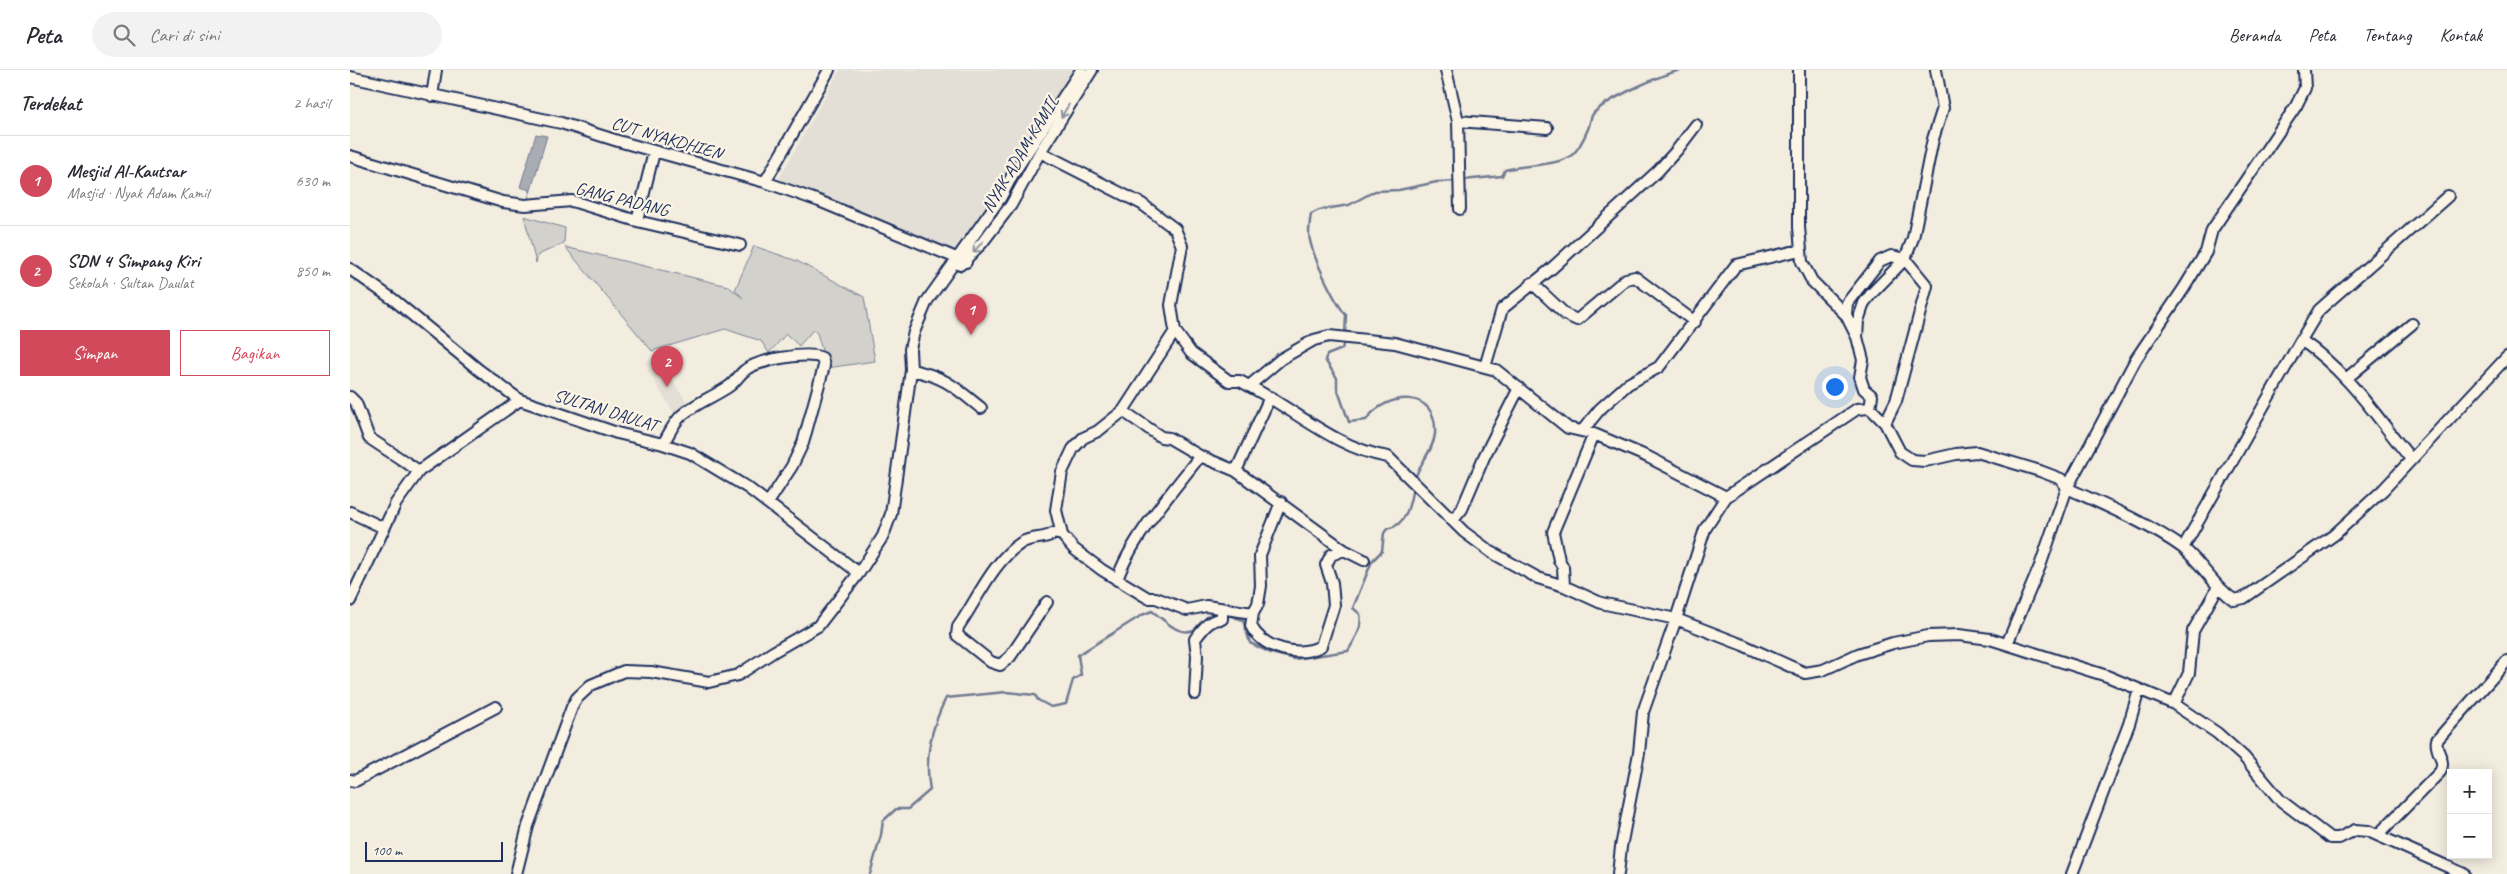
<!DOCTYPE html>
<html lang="id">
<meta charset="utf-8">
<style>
body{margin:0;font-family:Caveat,sans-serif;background:#f2f2f3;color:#2b2b33}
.controls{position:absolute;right:15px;bottom:15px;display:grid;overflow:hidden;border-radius:0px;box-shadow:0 2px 12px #0003}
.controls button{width:45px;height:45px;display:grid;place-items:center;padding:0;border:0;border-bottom:1px solid #e1e1e2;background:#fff;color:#2b2b33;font:25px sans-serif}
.scale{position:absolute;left:15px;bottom:12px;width:138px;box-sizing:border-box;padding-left:5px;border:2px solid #1b2f5e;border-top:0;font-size:14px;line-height:18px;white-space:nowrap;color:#1b2f5e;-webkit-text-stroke:4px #fcf5e5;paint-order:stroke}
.you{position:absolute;left:1484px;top:316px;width:18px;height:18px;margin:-12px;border:4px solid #fff;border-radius:50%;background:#1a73e8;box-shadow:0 0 0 8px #1a73e833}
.badge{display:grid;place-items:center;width:32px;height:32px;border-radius:50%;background:#d1495b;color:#fff;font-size:16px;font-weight:700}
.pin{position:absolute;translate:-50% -41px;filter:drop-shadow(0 1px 2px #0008)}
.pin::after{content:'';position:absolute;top:26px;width:18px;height:15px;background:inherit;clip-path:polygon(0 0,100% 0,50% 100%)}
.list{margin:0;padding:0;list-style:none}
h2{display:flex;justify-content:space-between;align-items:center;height:65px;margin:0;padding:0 20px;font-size:21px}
h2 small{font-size:16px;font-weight:400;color:#7c7c81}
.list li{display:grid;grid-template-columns:32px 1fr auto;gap:15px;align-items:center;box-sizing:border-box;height:90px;padding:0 20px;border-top:1px solid #e1e1e2}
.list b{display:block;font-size:19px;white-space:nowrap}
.list p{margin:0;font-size:16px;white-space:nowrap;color:#7c7c81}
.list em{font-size:16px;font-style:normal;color:#7c7c81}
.actions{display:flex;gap:10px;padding:15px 20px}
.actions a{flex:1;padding:11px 0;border:1px solid #d1495b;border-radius:0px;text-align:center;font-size:18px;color:#d1495b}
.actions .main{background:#d1495b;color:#fff}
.icon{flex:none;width:28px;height:28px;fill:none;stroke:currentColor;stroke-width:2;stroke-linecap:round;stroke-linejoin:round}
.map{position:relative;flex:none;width:2157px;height:804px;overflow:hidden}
header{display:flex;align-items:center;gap:30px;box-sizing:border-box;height:70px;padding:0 25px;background:#fff;border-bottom:1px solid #e1e1e2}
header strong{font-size:24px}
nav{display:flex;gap:28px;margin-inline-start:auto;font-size:18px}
.search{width:350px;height:45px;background:#f2f2f3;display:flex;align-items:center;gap:12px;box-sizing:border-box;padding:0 18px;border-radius:28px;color:#7c7c81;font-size:19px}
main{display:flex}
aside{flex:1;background:#fff}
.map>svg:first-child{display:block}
.built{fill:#e3dfd6}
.green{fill:#d3d1cc;stroke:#778095}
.water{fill:#a9acb3;stroke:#707a91}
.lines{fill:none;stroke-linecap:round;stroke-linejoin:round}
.stream{stroke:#707a91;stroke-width:2.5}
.minor-casing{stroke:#1b2f5e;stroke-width:14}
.minor{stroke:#fcf5e5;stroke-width:10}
.oneway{stroke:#8c92a2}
.labels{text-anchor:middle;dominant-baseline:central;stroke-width:4.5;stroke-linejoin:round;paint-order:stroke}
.street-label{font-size:18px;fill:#1b2f5e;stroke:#fcf5e5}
</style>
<header>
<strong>Peta</strong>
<div class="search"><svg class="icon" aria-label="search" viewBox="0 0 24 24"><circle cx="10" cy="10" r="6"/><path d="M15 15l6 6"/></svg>Cari di sini</div>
<nav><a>Beranda</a><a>Peta</a><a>Tentang</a><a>Kontak</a></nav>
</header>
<main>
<aside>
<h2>Terdekat<small>2 hasil</small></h2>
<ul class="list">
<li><span class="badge">1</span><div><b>Mesjid Al-Kautsar</b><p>Masjid · Nyak Adam Kamil</p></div><em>630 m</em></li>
<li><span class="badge">2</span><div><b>SDN 4 Simpang Kiri</b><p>Sekolah · Sultan Daulat</p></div><em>850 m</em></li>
</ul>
<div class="actions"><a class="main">Simpan</a><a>Bagikan</a></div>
</aside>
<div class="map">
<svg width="2157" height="804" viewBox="0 0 2157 804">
<rect width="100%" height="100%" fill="#f3ede0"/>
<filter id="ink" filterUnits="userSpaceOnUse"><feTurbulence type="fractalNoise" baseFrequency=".02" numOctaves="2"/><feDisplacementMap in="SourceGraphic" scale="10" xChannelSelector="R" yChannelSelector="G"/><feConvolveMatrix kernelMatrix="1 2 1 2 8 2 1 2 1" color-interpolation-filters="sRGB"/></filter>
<g filter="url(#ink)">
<!-- built -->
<path class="built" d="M490,0H739L616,186L427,112Z
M303,288L307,296L312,293L337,333L324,343L297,300L299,299L295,292Z"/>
<!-- green -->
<path class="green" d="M174,146L215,158L214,173L188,185L186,193Z
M404,176L447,191L514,227L525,291L477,298L467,263L463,260L449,276L436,264L419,283L411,271L375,259L302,281L215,177L378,216L393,228L385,220Z"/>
<!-- water -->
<path class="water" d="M186,64L197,66L178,130L180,120L170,117Z"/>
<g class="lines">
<!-- stream -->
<path class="stream" d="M1113,110L1152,106L1155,100C1176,94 1205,97 1222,85C1228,80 1235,66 1238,59C1240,55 1240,48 1243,44C1254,30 1313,4 1331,0
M995,265L996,245C984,231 960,182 959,164C959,157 960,150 961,144L969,140L999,135L1025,121L1049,120L1087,112L1107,111
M994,271L992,279L977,285L975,290L987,308V318L999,352L1016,350C1035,322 1088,317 1085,364C1083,382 1069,393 1065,409
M875,544L893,550L900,573L921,583L945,589L998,581C1005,569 1013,559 1010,544L1003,538L1022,491L1032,481L1034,463L1037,459C1057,456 1060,433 1063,417
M853,552L858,546L870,544
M520,804L531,765L533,751L546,739H558L580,720C574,687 581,658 596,628L656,622L685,625L688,630L701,637L716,634L723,610L731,605L728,585L792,545L802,541C817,552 830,569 848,558"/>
<!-- minor casing -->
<g class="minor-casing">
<path id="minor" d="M1096,0L1108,51L1110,139
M1449,0V157L1452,192L1462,211L1496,245
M0,7L211,53L268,71L415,112L469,131L616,192
M82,26L86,0
M1108,51L1197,58
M690,82L792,134L825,159L832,176L821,235L825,261L841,283L879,311H890L899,316L931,289L964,270L979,266L1045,273L1146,300L1218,358L1244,364L1298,387L1376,427L1507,339L1520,338L1535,353L1550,382L1562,390L1575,391L1606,384L1627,382L1690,401L1711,409L1717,418C1754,435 1800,454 1833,478C1852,493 1863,516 1884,530L1894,528L1984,465L2033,420L2157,287
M0,86L153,132L175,135L222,131L287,151L390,175
M415,112L479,0
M287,151L304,82
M610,195L632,173L661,135L690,82L742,0
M0,199L44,230L129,300L170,330L267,363L313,374L340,383L398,418L509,503
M1182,213L1216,245L1227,250L1276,209L1285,207L1345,252
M825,261L773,341L748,361L733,368L723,379L712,402L706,440L712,465L724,479L752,500L798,528H806L837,540L856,536L903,543L908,534L911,516L910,485L931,432
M1507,267L1496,245L1497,233L1530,191L1541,186L1555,189L1577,216L1546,331L1535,353
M1951,270L1969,240L2098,126
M1135,297L1152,239L1201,199L1308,101L1327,80L1346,55
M561,300C594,306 606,318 631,338
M1997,308L2062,254
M899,316C946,340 985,378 1038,387L1114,462L1141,482L1188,508L1214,516L1251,533L1326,549L1355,459L1376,427
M0,327L6,333L19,368L69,401
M1520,338L1522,326L1514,319L1510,307L1513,290L1507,267L1508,251L1514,233L1521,224L1555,189L1563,168L1583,69L1593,38L1586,0
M773,341L811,367L819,368L850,386L886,401L994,480L1014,490
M1232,361L1250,339L1278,314L1309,297L1386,195L1450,180
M313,374C319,364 324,352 332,345C346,333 363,327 378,317C385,313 388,306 394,301C406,290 458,281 472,288L474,296L453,373L442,396L418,433
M886,401L920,327
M0,442L34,458
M1103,450L1112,439L1134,387L1169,318
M1833,478L1951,270C2000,304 2024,344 2061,389
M767,510C781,468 823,421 850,386
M1214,516L1213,497L1209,490L1203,462L1244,364
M0,531L46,433L69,401L170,330
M697,532L660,587L650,595L641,592L607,565L608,557C627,530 643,491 671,473C682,466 695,470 704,463L712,465
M903,543L901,556C913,579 949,588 971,576L984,535L982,513L976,495L981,485L994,480
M1657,574L1690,496L1717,418L1786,289L1834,218L1856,182L1862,160L1946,36L1955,18L1954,0
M845,624L847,586L845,569C853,559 859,549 872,549V539
M1824,634L1839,603L1843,561L1868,517
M0,710L5,711L146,637
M2028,765L2090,702C2097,689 2084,682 2087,670L2157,591
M166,804L178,756L222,637L227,628L241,615L274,601L301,602L359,612L388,605L423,582L468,556L509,503L533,466L541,444L561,300L560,279L564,262L577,231L651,127L663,104L731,0
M1268,804L1271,777L1289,683L1293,642L1326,549L1393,575L1455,603L1473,600L1508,584L1543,573L1578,566L1609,565L1640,569L1757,606L1824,634L1867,663L1894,687L1930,730L1980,768H1989L2005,760L2018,761L2114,804
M1722,804L1779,654L1789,620"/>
</g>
<!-- minor -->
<use href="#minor" class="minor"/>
</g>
<!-- one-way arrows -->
<defs><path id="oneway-shaft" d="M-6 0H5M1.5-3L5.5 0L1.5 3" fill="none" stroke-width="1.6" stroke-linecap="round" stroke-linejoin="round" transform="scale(1.25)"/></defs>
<g class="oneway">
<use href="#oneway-shaft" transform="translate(715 41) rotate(121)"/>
<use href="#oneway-shaft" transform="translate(628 177) rotate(131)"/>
</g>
</g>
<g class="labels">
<!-- street labels -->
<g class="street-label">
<text transform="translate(317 68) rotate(16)">CUT NYAKDHIEN</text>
<text transform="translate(670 84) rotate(-59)">NYAK ADAM KAMIL</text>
<text transform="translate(272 129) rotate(14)">GANG PADANG</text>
<text transform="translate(256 340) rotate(17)">SULTAN DAULAT</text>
</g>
</g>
</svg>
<div class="controls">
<button>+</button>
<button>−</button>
</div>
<div class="scale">100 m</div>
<div class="you"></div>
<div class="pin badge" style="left:621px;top:265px">1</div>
<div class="pin badge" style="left:317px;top:317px">2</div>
</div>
</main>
